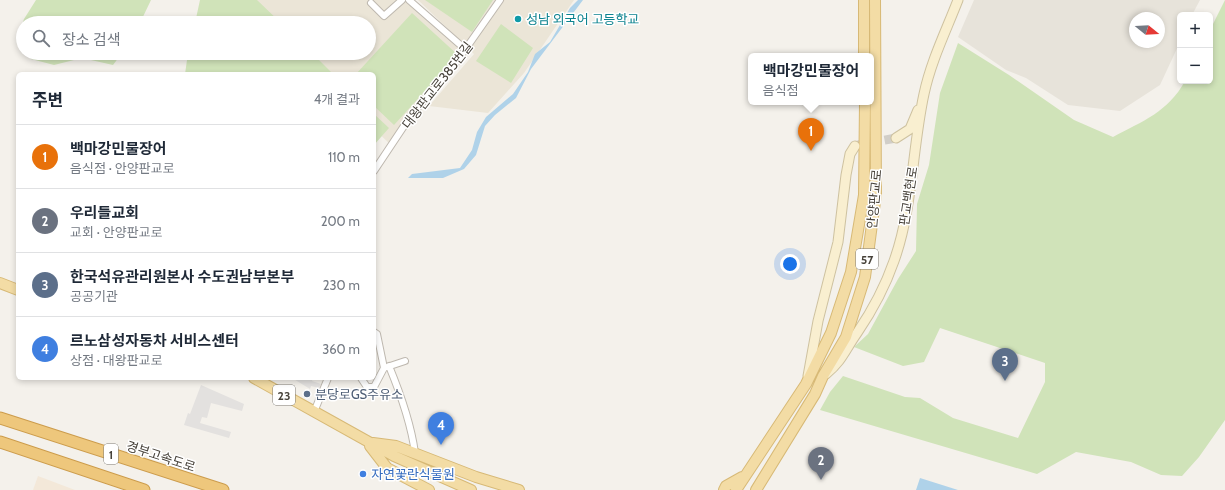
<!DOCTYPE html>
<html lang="ko">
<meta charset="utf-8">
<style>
body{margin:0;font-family:Cabin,"Noto Sans KR",sans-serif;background:#f6f6f7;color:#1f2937}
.controls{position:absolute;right:12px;top:12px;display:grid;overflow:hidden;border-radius:6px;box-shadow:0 2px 6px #0003}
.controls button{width:36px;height:36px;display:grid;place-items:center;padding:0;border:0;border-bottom:1px solid #e0e1e3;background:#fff;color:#1f2937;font:20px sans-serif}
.compass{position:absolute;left:1129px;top:12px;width:36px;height:36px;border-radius:50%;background:#fff;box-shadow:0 2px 6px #0003;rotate:108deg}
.you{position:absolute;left:790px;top:264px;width:14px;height:14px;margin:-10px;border:3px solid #fff;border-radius:50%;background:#1a73e8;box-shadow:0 0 0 6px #1a73e833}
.badge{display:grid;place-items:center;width:26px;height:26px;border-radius:50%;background:#e24d34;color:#fff;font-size:13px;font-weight:700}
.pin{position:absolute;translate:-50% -33px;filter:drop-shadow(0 1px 2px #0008)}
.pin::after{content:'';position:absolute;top:21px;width:14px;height:12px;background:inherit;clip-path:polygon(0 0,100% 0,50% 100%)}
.popup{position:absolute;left:748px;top:53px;width:126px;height:52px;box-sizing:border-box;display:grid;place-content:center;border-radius:6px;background:#fff;filter:drop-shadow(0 1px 3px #0005);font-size:13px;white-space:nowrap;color:#747a83}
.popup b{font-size:15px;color:#1f2937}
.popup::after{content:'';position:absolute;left:50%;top:100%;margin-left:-8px;border:8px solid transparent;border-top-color:#fff}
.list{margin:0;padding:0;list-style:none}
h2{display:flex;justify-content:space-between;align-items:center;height:52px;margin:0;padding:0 16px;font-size:17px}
h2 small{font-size:13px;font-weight:400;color:#747a83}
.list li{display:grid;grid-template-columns:26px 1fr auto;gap:12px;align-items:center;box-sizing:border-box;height:64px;padding:0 16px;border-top:1px solid #e0e1e3}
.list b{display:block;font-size:15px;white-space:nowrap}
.list p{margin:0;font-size:13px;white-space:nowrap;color:#747a83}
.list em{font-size:13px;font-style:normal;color:#747a83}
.icon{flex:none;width:22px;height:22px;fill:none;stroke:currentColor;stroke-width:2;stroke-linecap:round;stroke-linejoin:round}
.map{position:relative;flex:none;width:1225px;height:490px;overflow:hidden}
.search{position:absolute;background:#fff;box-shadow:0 2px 6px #0003;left:16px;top:16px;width:360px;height:44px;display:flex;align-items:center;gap:10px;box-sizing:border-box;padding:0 14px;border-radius:22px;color:#747a83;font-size:15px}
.panel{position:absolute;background:#fff;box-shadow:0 2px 6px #0003;left:16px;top:72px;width:360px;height:308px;border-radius:6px}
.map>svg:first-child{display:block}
.residential{fill:#e7e3da;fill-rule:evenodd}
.commercial{fill:#f3e8d9}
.education{fill:#ebe5d7}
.green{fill:#d0e3b9}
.parking{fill:#e3e1df}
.water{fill:#afd2e9}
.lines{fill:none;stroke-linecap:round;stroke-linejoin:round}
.secondary-tunnel{stroke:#d1cec8;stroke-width:9;stroke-dasharray:9 4.5;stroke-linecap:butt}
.street-casing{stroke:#beb8af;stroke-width:8}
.secondary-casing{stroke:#cec2a0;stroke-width:11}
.primary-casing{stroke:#d7b976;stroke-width:12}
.highway-casing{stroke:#cc9c4c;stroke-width:13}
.street{stroke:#fff;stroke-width:6}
.secondary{stroke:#f9efd0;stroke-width:9}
.primary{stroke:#f3dca5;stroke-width:10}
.highway{stroke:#eec77c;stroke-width:11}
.culture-dot{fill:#0f9aa8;stroke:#fff;stroke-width:1.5}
.service-dot{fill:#5c6f8a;stroke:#fff;stroke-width:1.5}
.shop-dot{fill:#3f7fe0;stroke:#fff;stroke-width:1.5}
.labels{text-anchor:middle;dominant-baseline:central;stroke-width:3;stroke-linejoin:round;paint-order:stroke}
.shield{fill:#fff;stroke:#7e7b75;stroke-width:1}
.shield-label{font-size:12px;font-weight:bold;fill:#47423a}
.culture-label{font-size:13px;fill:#0d838f;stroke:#fff;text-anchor:start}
.street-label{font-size:13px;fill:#47423a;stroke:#fff}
.service-label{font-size:13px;fill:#4e5e75;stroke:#fff;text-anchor:start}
.shop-label{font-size:13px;fill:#366cbe;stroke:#fff;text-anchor:start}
</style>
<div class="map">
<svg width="1225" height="490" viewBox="0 0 1225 490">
<rect width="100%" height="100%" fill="#f4f1eb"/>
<!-- residential -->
<path class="residential" d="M974,0H1200L1192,15H1180V42L1160,85L1120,111L1068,105L1026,78L1006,70L958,37ZM1135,18H1159V42H1135Z"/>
<!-- commercial -->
<path class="commercial" d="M38,476L75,490H33Z"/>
<!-- education -->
<path class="education" d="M234,0H409L461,51L391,145L374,129V74H314L291,53H369V23H259Z
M418,0H574L524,73L488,113L429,106L474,54Z"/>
<!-- green -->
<path class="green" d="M36,0H151L140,23H23V48L17,40L24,19Z
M200,0H257L281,23H195Z
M425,0H493L472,32Z
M1225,0V420L1199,457L1182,476L1161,475L1131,462L1076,452L1037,474L820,410L830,392L843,376L905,397L920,398L953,418L1018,438L1045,382V363L940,328L924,362L903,366L854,347L868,334L898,279L916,251L917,204L929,165L940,93L958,43L1009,75L1074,120L1113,137C1143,121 1168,112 1185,81H1210V30Z
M412,13L458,55L394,125L374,106V74H356Z
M501,24L533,48L511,83L476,61Z
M27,53H122L113,65L82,58L54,65L31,59Z
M188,53H312L333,74H185Z
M374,114L389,128L374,145Z"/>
<!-- parking -->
<path class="parking" d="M292,378H313L312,381L321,384L319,388L311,386L310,389Z
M201,385L244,404L242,411L211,403L207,418L202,417L200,423L231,432L229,438L184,425L188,413L190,414Z"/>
<!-- water -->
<path class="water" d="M578,0H583L531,69L516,98L495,115L485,126L476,155L464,169L443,178H408L412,174L460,168L472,150L477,132L486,117L513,94L528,72L535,54L550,42L570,8Z
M920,478L958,490H916Z"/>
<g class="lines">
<!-- secondary-tunnel -->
<path class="secondary-tunnel" d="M858,145L896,138"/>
<!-- street casing -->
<g class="street-casing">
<path id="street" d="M409,0L465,49
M371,3L384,16L402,0
M374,171L410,117L455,64L500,0
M374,332L377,334L384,368
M389,366C401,395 411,423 415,453
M361,378L367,387H374L384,368L405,361
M314,412L328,378"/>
</g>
<!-- secondary casing -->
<g class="secondary-casing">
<path id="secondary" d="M896,138L910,129L918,110
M826,374C842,361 845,350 857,333C872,311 885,287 894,261C913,208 912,149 924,94C931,61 946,31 958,0
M808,376L818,321L838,242L846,175L850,154L855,146"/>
</g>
<!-- primary casing -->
<g class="primary-casing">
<path id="primary" d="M864,0V56
M0,283L18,290
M254,378L394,456L471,490
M373,443L396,446L476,477L519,490
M370,446L387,468L429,490
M724,490L726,486L742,477
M736,490L806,384L831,333L851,272L864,195L865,102
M756,490L815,394L823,376L846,337L865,277L876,194L875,0"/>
</g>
<!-- highway casing -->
<g class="highway-casing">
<path id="highway" d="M0,418L223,490
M0,442L144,490"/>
</g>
<!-- street -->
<use href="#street" class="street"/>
<!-- secondary -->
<use href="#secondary" class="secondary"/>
<!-- primary -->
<use href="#primary" class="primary"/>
<!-- highway -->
<use href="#highway" class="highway"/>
</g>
<!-- markers -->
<circle class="culture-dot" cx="518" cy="19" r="4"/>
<circle class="service-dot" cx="307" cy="394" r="4"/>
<circle class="shop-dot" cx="363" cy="474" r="4"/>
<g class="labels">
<!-- shield labels -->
<g class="shield">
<rect x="856" y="249" width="22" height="20" rx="3"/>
<rect x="273" y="385" width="22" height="20" rx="3"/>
<rect x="104" y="444" width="14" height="20" rx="3"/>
</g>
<g class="shield-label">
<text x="867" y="259">57</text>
<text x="284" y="395">23</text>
<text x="111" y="454">1</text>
</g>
<!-- culture labels -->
<g class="culture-label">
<text x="526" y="19">성남 외국어 고등학교</text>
</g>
<!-- street labels -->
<g class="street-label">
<text transform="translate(437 85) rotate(-52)">대왕판교로385번길</text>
<text transform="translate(908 196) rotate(-81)">판교백현로</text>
<text transform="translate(874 199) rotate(-85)">안양판교로</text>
<text transform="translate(161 456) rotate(18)">경부고속도로</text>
</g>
<!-- service labels -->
<g class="service-label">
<text x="315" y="394">분당로GS주유소</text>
</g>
<!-- shop labels -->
<g class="shop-label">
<text x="371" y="474">자연꽃란식물원</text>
</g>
</g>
</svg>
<div class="controls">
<button>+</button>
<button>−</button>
</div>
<svg class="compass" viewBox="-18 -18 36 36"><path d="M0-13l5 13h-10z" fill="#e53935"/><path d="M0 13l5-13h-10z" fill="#747a83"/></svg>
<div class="you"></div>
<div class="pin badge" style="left:811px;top:151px;background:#e8710a">1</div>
<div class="popup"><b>백마강민물장어</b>음식점</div>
<div class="pin badge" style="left:821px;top:480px;background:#6b7280">2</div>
<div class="pin badge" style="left:1005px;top:381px;background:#5c6f8a">3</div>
<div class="pin badge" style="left:441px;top:445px;background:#3f7fe0">4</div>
<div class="search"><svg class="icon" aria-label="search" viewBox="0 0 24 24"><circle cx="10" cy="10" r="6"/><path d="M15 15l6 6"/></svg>장소 검색</div>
<section class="panel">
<h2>주변<small>4개 결과</small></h2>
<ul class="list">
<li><span class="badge" style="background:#e8710a">1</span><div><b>백마강민물장어</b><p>음식점 · 안양판교로</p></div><em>110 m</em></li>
<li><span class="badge" style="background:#6b7280">2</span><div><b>우리들교회</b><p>교회 · 안양판교로</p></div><em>200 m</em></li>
<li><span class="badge" style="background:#5c6f8a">3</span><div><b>한국석유관리원본사 수도권남부본부</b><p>공공기관</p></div><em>230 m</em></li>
<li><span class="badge" style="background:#3f7fe0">4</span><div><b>르노삼성자동차 서비스센터</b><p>상점 · 대왕판교로</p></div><em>360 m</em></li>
</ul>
</section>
</div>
